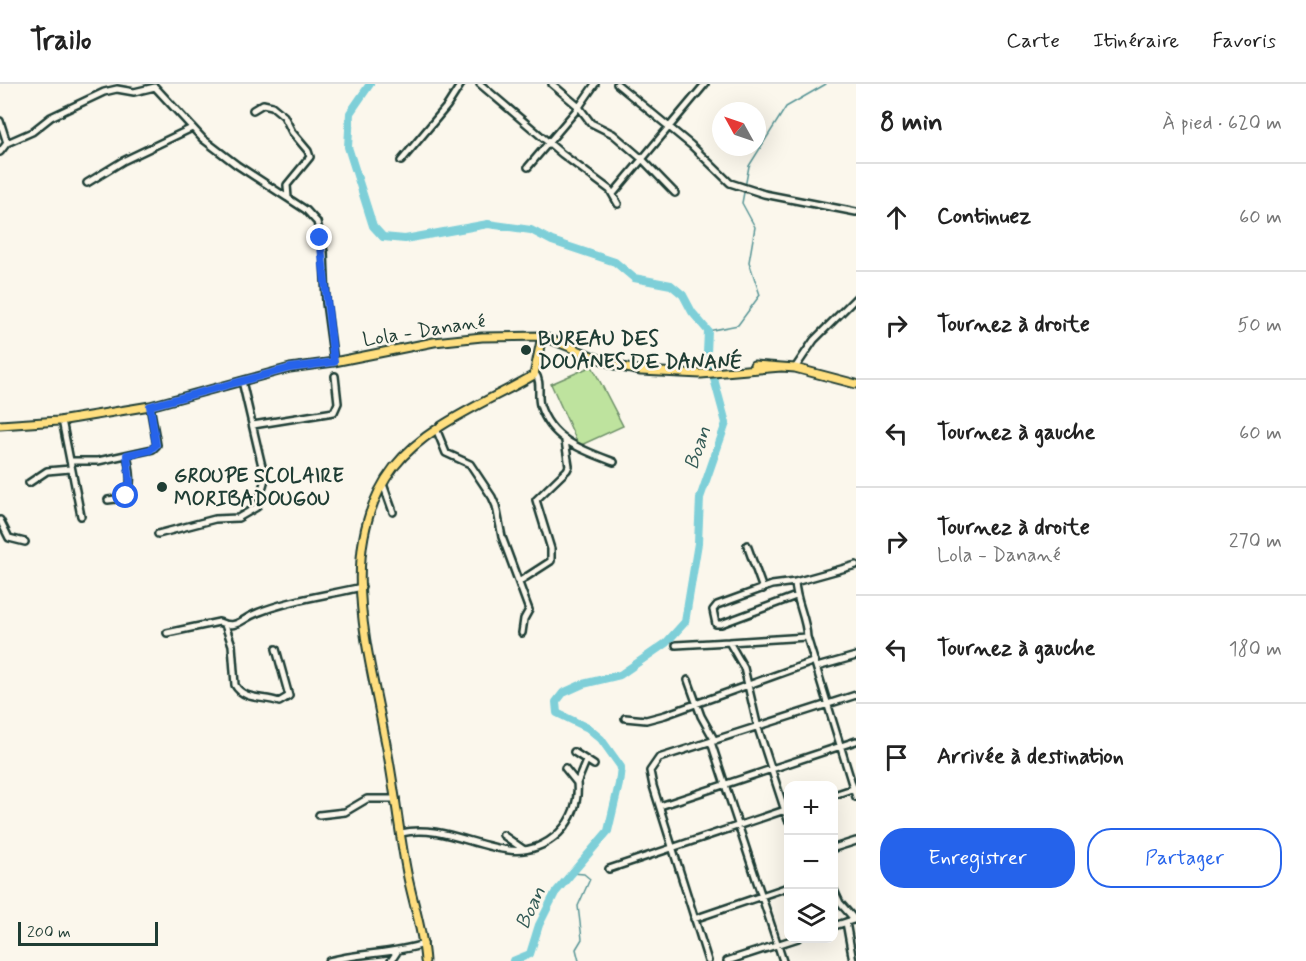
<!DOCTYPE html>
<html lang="fr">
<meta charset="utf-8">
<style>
body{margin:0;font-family:Mynerve,sans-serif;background:#f2f2f2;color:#222}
.controls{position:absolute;right:18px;bottom:18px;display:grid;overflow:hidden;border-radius:12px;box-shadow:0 6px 24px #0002}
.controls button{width:54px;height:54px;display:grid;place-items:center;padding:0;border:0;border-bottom:2px solid #e0e0e0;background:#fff;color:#222;font:30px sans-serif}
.compass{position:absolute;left:712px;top:18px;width:54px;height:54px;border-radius:50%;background:#fff;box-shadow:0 6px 24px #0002;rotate:310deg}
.scale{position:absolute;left:18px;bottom:15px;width:140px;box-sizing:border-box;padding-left:6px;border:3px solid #1f3d34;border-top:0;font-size:16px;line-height:21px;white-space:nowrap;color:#1f3d34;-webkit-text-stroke:4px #fbf7ec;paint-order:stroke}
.stop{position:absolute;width:18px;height:18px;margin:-14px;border:4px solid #2563eb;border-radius:50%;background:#fff}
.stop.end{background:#2563eb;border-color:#fff;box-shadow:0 2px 6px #0008}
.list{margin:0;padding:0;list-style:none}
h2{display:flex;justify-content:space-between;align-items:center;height:78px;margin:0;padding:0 24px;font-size:26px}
h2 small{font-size:20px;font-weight:400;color:#767676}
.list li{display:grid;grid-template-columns:39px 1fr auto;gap:18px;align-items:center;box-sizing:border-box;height:108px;padding:0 24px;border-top:2px solid #e0e0e0}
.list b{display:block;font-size:22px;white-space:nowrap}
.list p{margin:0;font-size:20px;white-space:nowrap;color:#767676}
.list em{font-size:20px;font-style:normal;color:#767676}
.actions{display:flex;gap:12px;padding:18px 24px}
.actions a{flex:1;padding:14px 0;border:2px solid #2563eb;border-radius:24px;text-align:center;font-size:21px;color:#2563eb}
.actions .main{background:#2563eb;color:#fff}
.icon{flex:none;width:33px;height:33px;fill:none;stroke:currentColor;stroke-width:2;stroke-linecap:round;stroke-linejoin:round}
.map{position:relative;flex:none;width:856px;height:877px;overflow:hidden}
header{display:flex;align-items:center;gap:36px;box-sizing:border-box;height:84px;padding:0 30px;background:#fff;border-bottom:2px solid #e0e0e0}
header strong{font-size:28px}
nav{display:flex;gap:33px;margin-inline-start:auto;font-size:21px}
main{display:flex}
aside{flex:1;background:#fff}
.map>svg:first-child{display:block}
.green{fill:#bee39e;stroke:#6e9069;stroke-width:1.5}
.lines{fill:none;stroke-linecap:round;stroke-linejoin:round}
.stream{stroke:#589596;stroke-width:1.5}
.river{stroke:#7ecfd8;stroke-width:8}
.minor-casing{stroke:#1f3d34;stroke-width:10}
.major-casing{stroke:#1f3d34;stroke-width:11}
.minor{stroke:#fbf7ec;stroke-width:5}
.major{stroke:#ffdf80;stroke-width:7}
.route{stroke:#2563eb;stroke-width:8}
.poi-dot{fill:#1f3d34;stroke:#fbf7ec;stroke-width:2}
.labels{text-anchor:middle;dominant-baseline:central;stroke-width:5;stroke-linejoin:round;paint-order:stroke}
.street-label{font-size:20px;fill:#1f3d34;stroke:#fbf7ec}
.poi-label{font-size:20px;font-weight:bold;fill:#1f3d34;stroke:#fbf7ec;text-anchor:start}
.water-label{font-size:21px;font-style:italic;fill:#325a55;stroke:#fbf7ec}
</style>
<header>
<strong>Trailo</strong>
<nav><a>Carte</a><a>Itinéraire</a><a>Favoris</a></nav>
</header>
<main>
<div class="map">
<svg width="856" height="877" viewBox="0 0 856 877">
<rect width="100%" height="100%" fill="#fbf7ec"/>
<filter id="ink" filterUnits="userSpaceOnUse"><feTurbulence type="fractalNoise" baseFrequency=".0167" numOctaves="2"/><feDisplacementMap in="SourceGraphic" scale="12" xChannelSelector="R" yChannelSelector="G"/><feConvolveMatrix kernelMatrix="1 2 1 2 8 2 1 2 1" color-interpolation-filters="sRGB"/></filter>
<g filter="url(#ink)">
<!-- green -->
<path class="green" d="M592,282L623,342L579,362L551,300Z"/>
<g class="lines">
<!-- stream -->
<path class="stream" d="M708,247L738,241L760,211L749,178L755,143L742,119L749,82L786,23L826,0
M572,789L584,790L590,795L578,822L582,855L576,865L579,877"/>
<!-- river -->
<path class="river" d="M370,0L350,29L348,63L373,142L383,153L405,155L488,140L531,146L552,157L615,178L634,194L671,201L683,211L692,228L708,247L707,269L726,339L700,414L698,459L685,538L666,559L620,591L583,600L563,609L556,618L557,629L588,644L601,655L621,683L619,700L608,747L555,809L539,841L530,870L513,877"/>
<!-- minor casing -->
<g class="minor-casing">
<path id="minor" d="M480,0L562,70L610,106L618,120
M552,0L579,23L591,39L613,50L642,75L675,109
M617,0L691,61L730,99L764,110L856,128
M253,26L263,20L272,22L284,32L292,48L308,67L310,73L287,101L288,114
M0,37L7,59
M0,68L7,59L32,48L51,33L104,8L117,5L134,8L155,3L203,55L237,81L306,126L317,138L324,168L326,219L334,278
M401,77L447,22L461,0
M528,83L579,23L595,0
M87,99L123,77L192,44
M613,110L705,0
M795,284L814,256L856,214
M535,289C542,298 537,310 540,321C551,356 582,366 614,378
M62,336L81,432
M253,341L334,328L338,319L335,292
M437,347L446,369L470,380L492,413L496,422L502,453L529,526L524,535L522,549
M70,377H98L153,365L157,361L150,322
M29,399L47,387L70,385
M383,400L393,428
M108,416L124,414C134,403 130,385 127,371
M0,436L9,454L25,458
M158,450L215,435L238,434L257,423L265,395L242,297
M747,461L763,505
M856,481L795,498C796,518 806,533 807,553L856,713
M520,497L551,477V465L536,416L567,386L569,382L565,357
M795,498L772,501L717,521L713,526L716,540H721L796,512
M225,541L232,561L235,601C244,617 265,612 279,618L289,612L276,565
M167,549L219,538C237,546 241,535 257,529C289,516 328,511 362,503
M729,558L807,553
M676,561L729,558L744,584L758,644L788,736
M817,583L856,572
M688,596L701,632L715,657
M625,634L646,636L665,631L815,577
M711,658L783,877
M574,668L594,681
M577,699L586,677
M834,711L855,704
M660,722L856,657
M319,731L345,728L367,715H396
M401,749C438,740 473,762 509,766C548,771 581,737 577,699L565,684
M503,751L523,765
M834,764L856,757
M609,785L788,725
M834,806L840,819L855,836
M694,835L788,803
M846,838L853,877
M834,842L856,835
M329,877C360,869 393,870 424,860
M391,877L397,868
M708,877L653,702L650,687L659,674L856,611
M727,877L798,854"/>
</g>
<!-- major casing -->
<g class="major-casing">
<path id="major" d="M754,281L795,284L856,300
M0,341L59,337L150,322L290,284L334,278L434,258L482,253L542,252L617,282L641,287L701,290L781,283
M425,877C423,846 413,819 407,789C398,743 394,696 384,650C368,564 335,460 394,383C428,340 488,318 534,291L542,252"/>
</g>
<!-- minor -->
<use href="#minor" class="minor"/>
<!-- major -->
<use href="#major" class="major"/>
</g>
</g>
<g class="lines" filter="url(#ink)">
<!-- route -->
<path class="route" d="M126,412L130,399L127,371L150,366L156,361L150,322L290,284L334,278L320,154"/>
</g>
<!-- markers -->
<g class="poi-dot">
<circle cx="526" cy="266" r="6"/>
<circle cx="162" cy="403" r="6"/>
</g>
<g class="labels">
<!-- street labels -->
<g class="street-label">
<text transform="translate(424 247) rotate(-9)">Lola - Danané</text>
</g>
<!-- poi labels -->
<g class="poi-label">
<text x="538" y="255">BUREAU DES<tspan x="538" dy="23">DOUANES DE DANANÉ</tspan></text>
<text x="174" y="392">GROUPE SCOLAIRE<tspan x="174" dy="23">MORIBADOUGOU</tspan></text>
</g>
<!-- water labels -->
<g class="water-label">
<text transform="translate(698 364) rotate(-71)">Boan</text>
<text transform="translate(531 824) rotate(-65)">Boan</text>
</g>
</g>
</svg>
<div class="controls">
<button>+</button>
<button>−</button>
<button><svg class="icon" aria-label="layers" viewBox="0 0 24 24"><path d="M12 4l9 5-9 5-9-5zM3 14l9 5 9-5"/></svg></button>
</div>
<svg class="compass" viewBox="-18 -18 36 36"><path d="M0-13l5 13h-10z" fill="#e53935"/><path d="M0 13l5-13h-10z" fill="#767676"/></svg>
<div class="scale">200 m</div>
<div class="stop" style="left:126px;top:412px"></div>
<div class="stop end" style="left:320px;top:154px"></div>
</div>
<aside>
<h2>8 min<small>À pied · 620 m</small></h2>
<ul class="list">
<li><svg class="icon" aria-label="ahead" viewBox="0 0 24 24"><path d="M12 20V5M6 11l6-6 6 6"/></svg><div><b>Continuez</b></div><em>60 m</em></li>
<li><svg class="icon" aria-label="right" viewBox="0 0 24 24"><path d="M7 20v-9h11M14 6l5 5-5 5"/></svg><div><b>Tournez à droite</b></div><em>50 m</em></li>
<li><svg class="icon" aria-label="left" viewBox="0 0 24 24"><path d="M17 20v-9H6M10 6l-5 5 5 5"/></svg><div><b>Tournez à gauche</b></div><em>60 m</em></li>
<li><svg class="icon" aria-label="right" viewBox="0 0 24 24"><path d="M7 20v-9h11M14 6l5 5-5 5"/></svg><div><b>Tournez à droite</b><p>Lola - Danané</p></div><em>270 m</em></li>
<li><svg class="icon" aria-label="left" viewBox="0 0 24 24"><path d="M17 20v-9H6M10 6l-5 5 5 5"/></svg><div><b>Tournez à gauche</b></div><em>180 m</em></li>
<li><svg class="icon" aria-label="arrive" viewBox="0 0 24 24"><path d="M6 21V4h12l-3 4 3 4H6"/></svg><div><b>Arrivée à destination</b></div></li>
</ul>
<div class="actions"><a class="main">Enregistrer</a><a>Partager</a></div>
</aside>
</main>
